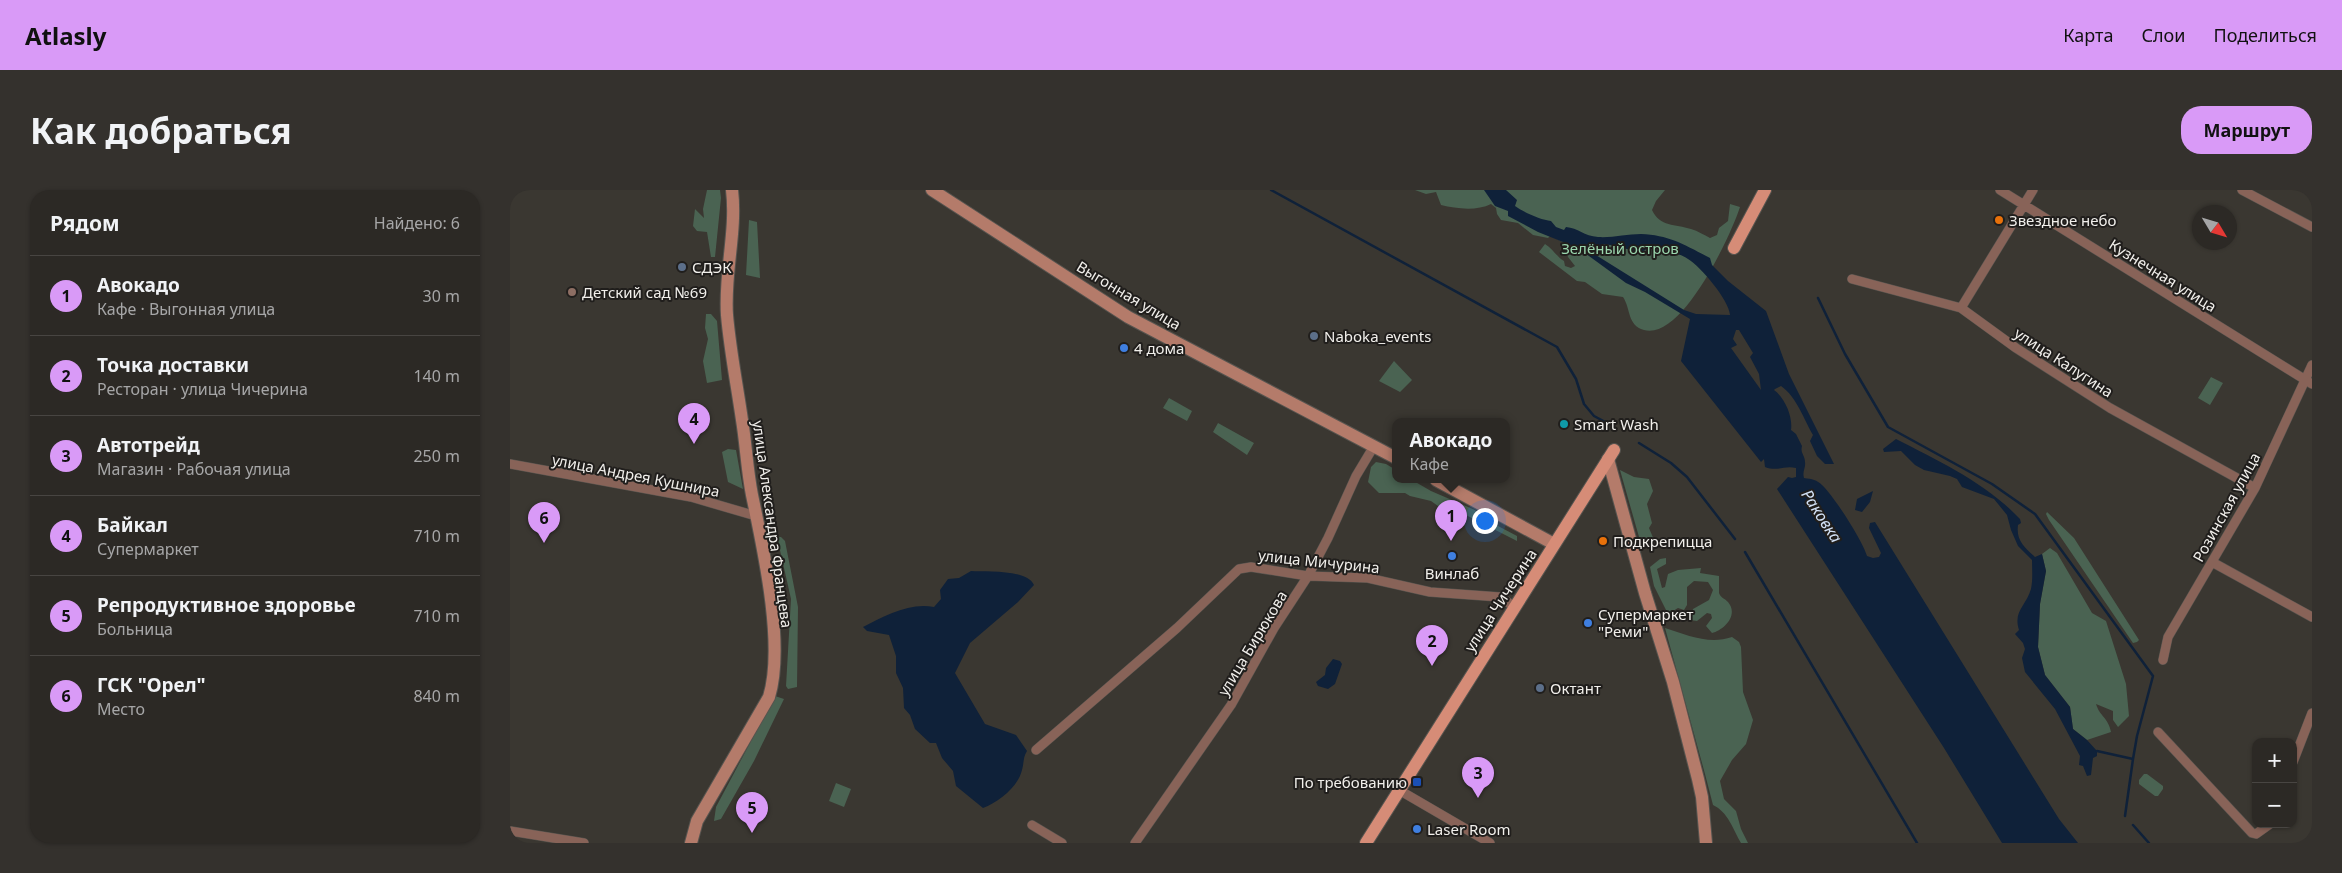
<!DOCTYPE html>
<html lang="ru">
<meta charset="utf-8">
<style>
body{margin:0;font-family:"Noto Sans",sans-serif;background:#34312d;color:#f1f3f6}
.controls{position:absolute;right:15px;bottom:15px;display:grid;overflow:hidden;border-radius:10px;box-shadow:0 1px 4px #0004}
.controls button{width:45px;height:45px;display:grid;place-items:center;padding:0;border:0;border-bottom:1px solid #484542;background:#2c2925;color:#f1f3f6;font:25px sans-serif}
.compass{position:absolute;left:1682px;top:15px;width:45px;height:45px;border-radius:50%;background:#2c2925;box-shadow:0 1px 4px #0004;rotate:128deg}
.you{position:absolute;left:974px;top:330px;width:18px;height:18px;margin:-12px;border:4px solid #fff;border-radius:50%;background:#1a73e8;box-shadow:0 0 0 8px #1a73e833}
.badge{display:grid;place-items:center;width:32px;height:32px;border-radius:50%;background:#d99af7;color:#111;font-size:16px;font-weight:700}
.pin{position:absolute;translate:-50% -41px;filter:drop-shadow(0 1px 2px #0008)}
.pin::after{content:'';position:absolute;top:26px;width:18px;height:15px;background:inherit;clip-path:polygon(0 0,100% 0,50% 100%)}
.popup{position:absolute;left:882px;top:228px;width:118px;height:65px;box-sizing:border-box;display:grid;place-content:center;border-radius:10px;background:#2c2925;filter:drop-shadow(0 1px 4px #0005);font-size:16px;white-space:nowrap;color:#a6a6a7}
.popup b{font-size:19px;color:#f1f3f6}
.popup::after{content:'';position:absolute;left:50%;top:100%;margin-left:-10px;border:10px solid transparent;border-top-color:#2c2925}
.list{margin:0;padding:0;list-style:none}
h2{display:flex;justify-content:space-between;align-items:center;height:65px;margin:0;padding:0 20px;font-size:21px}
h2 small{font-size:16px;font-weight:400;color:#a6a6a7}
.list li{display:grid;grid-template-columns:32px 1fr auto;gap:15px;align-items:center;box-sizing:border-box;height:80px;padding:0 20px;border-top:1px solid #484542}
.list b{display:block;font-size:19px;white-space:nowrap}
.list p{margin:0;font-size:16px;white-space:nowrap;color:#a6a6a7}
.list em{font-size:16px;font-style:normal;color:#a6a6a7}
.map{position:relative;flex:none;width:1802px;height:653px;overflow:hidden;border-radius:20px}
header{display:flex;align-items:center;gap:30px;box-sizing:border-box;height:70px;padding:0 25px;background:#d99af7;color:#111}
header strong{font-size:24px}
nav{display:flex;gap:28px;margin-inline-start:auto;font-size:18px}
.intro{display:flex;align-items:center;justify-content:space-between;box-sizing:border-box;height:120px;padding:0 30px}
h1{margin:0;font-size:35px}
.button{padding:12px 22px;border-radius:20px;background:#d99af7;color:#111;font-size:18px;font-weight:700}
main{display:flex;gap:30px;padding:0 30px}
aside{flex:1;background:#2c2925;border-radius:20px;box-shadow:0 1px 4px #0004}
.map>svg:first-child{display:block}
.green{fill:#4a6352}
.water{fill:#0f2139;fill-rule:evenodd}
.lines{fill:none;stroke-linecap:round;stroke-linejoin:round}
.stream{stroke:#0f2139;stroke-width:2.5}
.street-casing{stroke:#57544f;stroke-width:10}
.secondary-casing{stroke:#57544f;stroke-width:14}
.primary-casing{stroke:#57544f;stroke-width:14}
.street{stroke:#886358;stroke-width:9}
.secondary{stroke:#b47b6a;stroke-width:12}
.primary{stroke:#d68c77;stroke-width:12}
.food-dot{fill:#e8710a;stroke:#201e1c;stroke-width:2}
.service-dot{fill:#5c6f8a;stroke:#201e1c;stroke-width:2}
.education-dot{fill:#8d6e63;stroke:#201e1c;stroke-width:2}
.shop-dot{fill:#3f7fe0;stroke:#201e1c;stroke-width:2}
.culture-dot{fill:#0f9aa8;stroke:#201e1c;stroke-width:2}
.transit-dot{fill:#1a4fb4;stroke:#201e1c;stroke-width:2}
.labels{text-anchor:middle;dominant-baseline:central;stroke-width:4;stroke-linejoin:round;paint-order:stroke}
.poi-label{font-size:15px;fill:#f1efeb;stroke:#201e1c;text-anchor:start}
.park-label{font-size:15px;fill:#9bd6ae;stroke:#201e1c}
.street-label{font-size:15px;fill:#f1efeb;stroke:#201e1c}
.water-label{font-size:16px;font-style:italic;fill:#d3e2f7;stroke:#201e1c}
</style>
<header>
<strong>Atlasly</strong>
<nav><a>Карта</a><a>Слои</a><a>Поделиться</a></nav>
</header>
<div class="intro"><h1>Как добраться</h1><a class="button">Маршрут</a></div>
<main>
<aside>
<h2>Рядом<small>Найдено: 6</small></h2>
<ul class="list">
<li><span class="badge">1</span><div><b>Авокадо</b><p>Кафе · Выгонная улица</p></div><em>30 m</em></li>
<li><span class="badge">2</span><div><b>Точка доставки</b><p>Ресторан · улица Чичерина</p></div><em>140 m</em></li>
<li><span class="badge">3</span><div><b>Автотрейд</b><p>Магазин · Рабочая улица</p></div><em>250 m</em></li>
<li><span class="badge">4</span><div><b>Байкал</b><p>Супермаркет</p></div><em>710 m</em></li>
<li><span class="badge">5</span><div><b>Репродуктивное здоровье</b><p>Больница</p></div><em>710 m</em></li>
<li><span class="badge">6</span><div><b>ГСК &quot;Орел&quot;</b><p>Место</p></div><em>840 m</em></li>
</ul>
</aside>
<div class="map">
<svg width="1802" height="653" viewBox="0 0 1802 653">
<rect width="100%" height="100%" fill="#3a3731"/>
<!-- green -->
<path class="green" d="M197,0H210L211,8L205,67H201L197,42L187,41L183,36L185,19L194,28L193,19Z
M905,0H1155L1146,11L1142,20C1150,37 1165,34 1181,39C1188,41 1194,45 1200,48L1207,45L1209,38L1218,31L1220,14L1230,17C1221,45 1172,151 1134,140C1117,135 1121,119 1113,107L1092,104L1075,92L1067,91L1029,62L1035,54C1043,59 1046,66 1054,71L1055,76L1061,78L1065,76L1058,67L1056,61L1062,56L1040,46L1038,48L1023,45L1008,33L991,30L987,24L986,18L981,14C967,21 947,19 931,15L926,2L916,4Z
M239,30L247,32L250,88L236,85Z
M196,124H201L207,131L212,190L197,193L193,171L198,149L195,138Z
M884,171L902,190L890,202L869,191Z
M1701,187L1713,193L1700,215L1688,208Z
M659,208L682,221L677,231L653,218Z
M708,233L744,253L737,265L703,242Z
M218,259L226,260L233,299L218,292L212,262Z
M866,272L876,274L886,280V290H902L921,301L965,320L971,327L1007,346V351L942,318L928,316L921,311L900,306L895,303H869L858,292L861,277Z
M1110,280L1124,287L1139,289L1143,301L1137,314L1142,333L1139,338L1144,350L1131,354Z
M1537,322L1564,348L1629,450L1627,452L1623,453L1539,330L1536,324Z
M267,347H271L275,351L288,417L287,497L278,499L276,496L281,409Z
M1540,358L1547,363L1582,423L1596,431L1616,494L1619,526L1608,537L1603,530V521L1586,514C1590,527 1598,527 1601,542L1577,550L1563,539L1560,517L1535,485L1528,457L1530,414L1536,381L1532,364Z
M1156,368V374L1147,379L1152,398L1155,397L1158,384L1168,380L1191,378L1190,383L1209,386V403C1211,408 1214,408 1218,412C1229,425 1214,440 1202,443L1196,436L1202,428L1201,424L1197,423L1187,431L1180,430L1183,419L1199,410L1203,400L1198,392L1184,391L1177,397V415L1174,420L1168,418L1158,424L1144,396L1140,377L1150,369Z
M1155,438C1177,445 1199,455 1222,447L1229,452L1231,457L1233,502L1243,530L1236,554L1222,570L1210,591L1214,609L1226,621L1231,639L1238,653H1231C1223,639 1218,622 1203,615L1195,584Z
M265,506L274,509L244,571L211,629L204,631L206,617Z
M1634,584H1637L1653,596V599L1648,606H1645L1629,594V590Z
M326,593L341,599L334,617L319,611Z"/>
<!-- water -->
<path class="water" d="M974,0H996L1007,10L1005,16C1013,22 1031,30 1041,31L1046,37L1054,40L1056,37C1068,38 1074,46 1088,47C1102,48 1117,44 1131,44C1159,45 1175,55 1200,68L1202,75L1218,91L1256,121L1279,184L1324,274H1315L1307,266L1300,251L1303,245C1294,230 1287,207 1271,196L1265,199L1264,200C1275,208 1283,227 1281,240L1286,244L1292,256C1290,263 1295,265 1295,272C1296,278 1292,281 1294,288C1302,289 1307,290 1312,295C1323,305 1353,351 1357,366L1363,368L1369,367L1371,363L1359,338L1360,333L1365,332L1549,629L1568,653H1492L1434,558L1267,299L1278,287L1282,288L1286,287V278C1274,275 1268,282 1255,277L1254,269L1251,272L1171,171L1180,129L1135,102L1116,93L1068,58L1028,42L998,26V21L985,16ZM1093,54L1107,56L1130,63L1140,57C1152,60 1168,62 1178,69C1191,77 1219,110 1220,125L1186,124L1174,120L1081,62ZM1226,140H1229L1243,163L1240,167L1249,184L1251,200L1221,158L1227,155L1223,149Z
M1386,249C1429,271 1476,293 1510,329L1511,333L1508,335C1506,350 1514,357 1525,367L1532,364L1536,381L1530,414L1528,457L1535,485L1560,517L1563,539L1577,550L1587,561V566L1583,568L1581,585L1577,586L1573,576L1569,575L1570,566L1545,519L1515,482L1512,468L1515,459L1513,453L1505,444L1509,440C1503,421 1516,416 1521,399C1523,389 1522,380 1522,370L1508,356L1501,340L1497,325L1484,309L1452,297L1447,289L1440,286L1414,280L1405,275L1391,261L1374,262L1373,259Z
M1363,301L1360,312L1352,322L1345,320L1347,309Z
M461,381C476,382 517,379 524,395L508,412L460,453L445,483L475,534L506,545L517,561C513,567 514,573 512,580C508,597 489,612 473,618L446,596L443,581L432,568L426,553H420L405,539L400,525L394,518L393,498L386,483V466L379,445L357,441L353,437C374,426 400,412 424,417L431,409L430,400L438,389L449,388Z
M823,469L830,471L832,474L825,494L818,499L808,496L806,492L815,485L816,478Z"/>
<g class="lines">
<!-- stream -->
<path class="stream" d="M761,0L1047,157L1066,189L1074,214L1084,226L1099,234
M1308,108L1335,164L1378,237L1482,294L1525,324L1643,486L1627,546L1623,569L1587,561
M1129,253L1161,273L1177,287L1225,349
M1235,362L1407,653
M1615,626L1623,569
M1623,635L1639,653"/>
<!-- street casing -->
<g class="street-casing">
<path id="street" d="M1490,0L1802,194
M1732,0L1802,37
M1342,89L1451,118L1506,158L1600,218L1745,298
M1451,118L1523,0
M0,274L181,307L246,326
M1702,372L1802,427
M1653,470L1658,447L1745,298L1802,175
M1648,542L1742,643L1746,644L1760,634
M526,560L667,438L729,379L741,377L798,386L858,388L920,402L990,407L1005,417
M1783,572L1802,523
M889,600L980,653
M522,635L552,653
M0,641L74,653
M625,653L721,515L764,438L798,386L818,348L846,286L864,256"/>
</g>
<!-- secondary casing -->
<g class="secondary-casing">
<path id="secondary" d="M422,0L618,127L886,268
M1098,269L1135,403L1163,492L1188,589L1192,607L1196,653
M926,290L1044,354
M181,653L187,631L259,507C275,455 253,358 242,305C237,280 236,254 232,230C227,195 220,160 217,125C214,83 227,41 222,0"/>
</g>
<!-- primary casing -->
<g class="primary-casing">
<path id="primary" d="M1224,58L1255,0
M856,653L1104,260"/>
</g>
<!-- street -->
<use href="#street" class="street"/>
<!-- secondary -->
<use href="#secondary" class="secondary"/>
<!-- primary -->
<use href="#primary" class="primary"/>
</g>
<!-- markers -->
<g class="food-dot">
<circle cx="1489" cy="30" r="5"/>
<circle cx="1093" cy="351" r="5"/>
</g>
<g class="service-dot">
<circle cx="172" cy="77" r="5"/>
<circle cx="804" cy="146" r="5"/>
<circle cx="1030" cy="498" r="5"/>
</g>
<circle class="education-dot" cx="62" cy="102" r="5"/>
<g class="shop-dot">
<circle cx="614" cy="158" r="5"/>
<circle cx="942" cy="366" r="5"/>
<circle cx="1078" cy="433" r="5"/>
<circle cx="907" cy="639" r="5"/>
</g>
<circle class="culture-dot" cx="1054" cy="234" r="5"/>
<rect class="transit-dot" x="902" y="587" width="10" height="10" rx="2.5"/>
<g class="labels">
<!-- poi labels -->
<g class="poi-label">
<text x="1499" y="30">Звездное небо</text>
<text x="182" y="77">СДЭК</text>
<text x="72" y="102">Детский сад №69</text>
<text x="814" y="146">Naboka_events</text>
<text x="624" y="158">4 дома</text>
<text x="1064" y="234">Smart Wash</text>
<text x="1103" y="351">Подкрепицца</text>
<text x="942" y="383" text-anchor="middle">Винлаб</text>
<text x="1088" y="424">Супермаркет<tspan x="1088" dy="17">"Реми"</tspan></text>
<text x="1040" y="498">Октант</text>
<text x="897" y="592" text-anchor="end">По требованию</text>
<text x="917" y="639">Laser Room</text>
</g>
<!-- park labels -->
<g class="park-label">
<text x="1110" y="58">Зелёный остров</text>
</g>
<!-- street labels -->
<g class="street-label">
<text transform="translate(1653 85) rotate(32)">Кузнечная улица</text>
<text transform="translate(619 105) rotate(31)">Выгонная улица</text>
<text transform="translate(1554 172) rotate(33)">улица Калугина</text>
<text transform="translate(126 285) rotate(11)">улица Андрея Кушнира</text>
<text transform="translate(1716 317) rotate(-61)">Розинская улица</text>
<text transform="translate(263 334) rotate(82)">улица Александра Францева</text>
<text transform="translate(809 371) rotate(6)">улица Мичурина</text>
<text transform="translate(990 410) rotate(-57)">улица Чичерина</text>
<text transform="translate(742 453) rotate(-59)">улица Бирюкова</text>
</g>
<!-- water labels -->
<g class="water-label">
<text transform="translate(1312 326) rotate(57)">Раковка</text>
</g>
</g>
</svg>
<div class="controls">
<button>+</button>
<button>−</button>
</div>
<svg class="compass" viewBox="-18 -18 36 36"><path d="M0-13l5 13h-10z" fill="#e53935"/><path d="M0 13l5-13h-10z" fill="#a6a6a7"/></svg>
<div class="you"></div>
<div class="pin badge" style="left:941px;top:351px">1</div>
<div class="popup"><b>Авокадо</b>Кафе</div>
<div class="pin badge" style="left:922px;top:476px">2</div>
<div class="pin badge" style="left:968px;top:608px">3</div>
<div class="pin badge" style="left:184px;top:254px">4</div>
<div class="pin badge" style="left:242px;top:643px">5</div>
<div class="pin badge" style="left:34px;top:353px">6</div>
</div>
</main>
